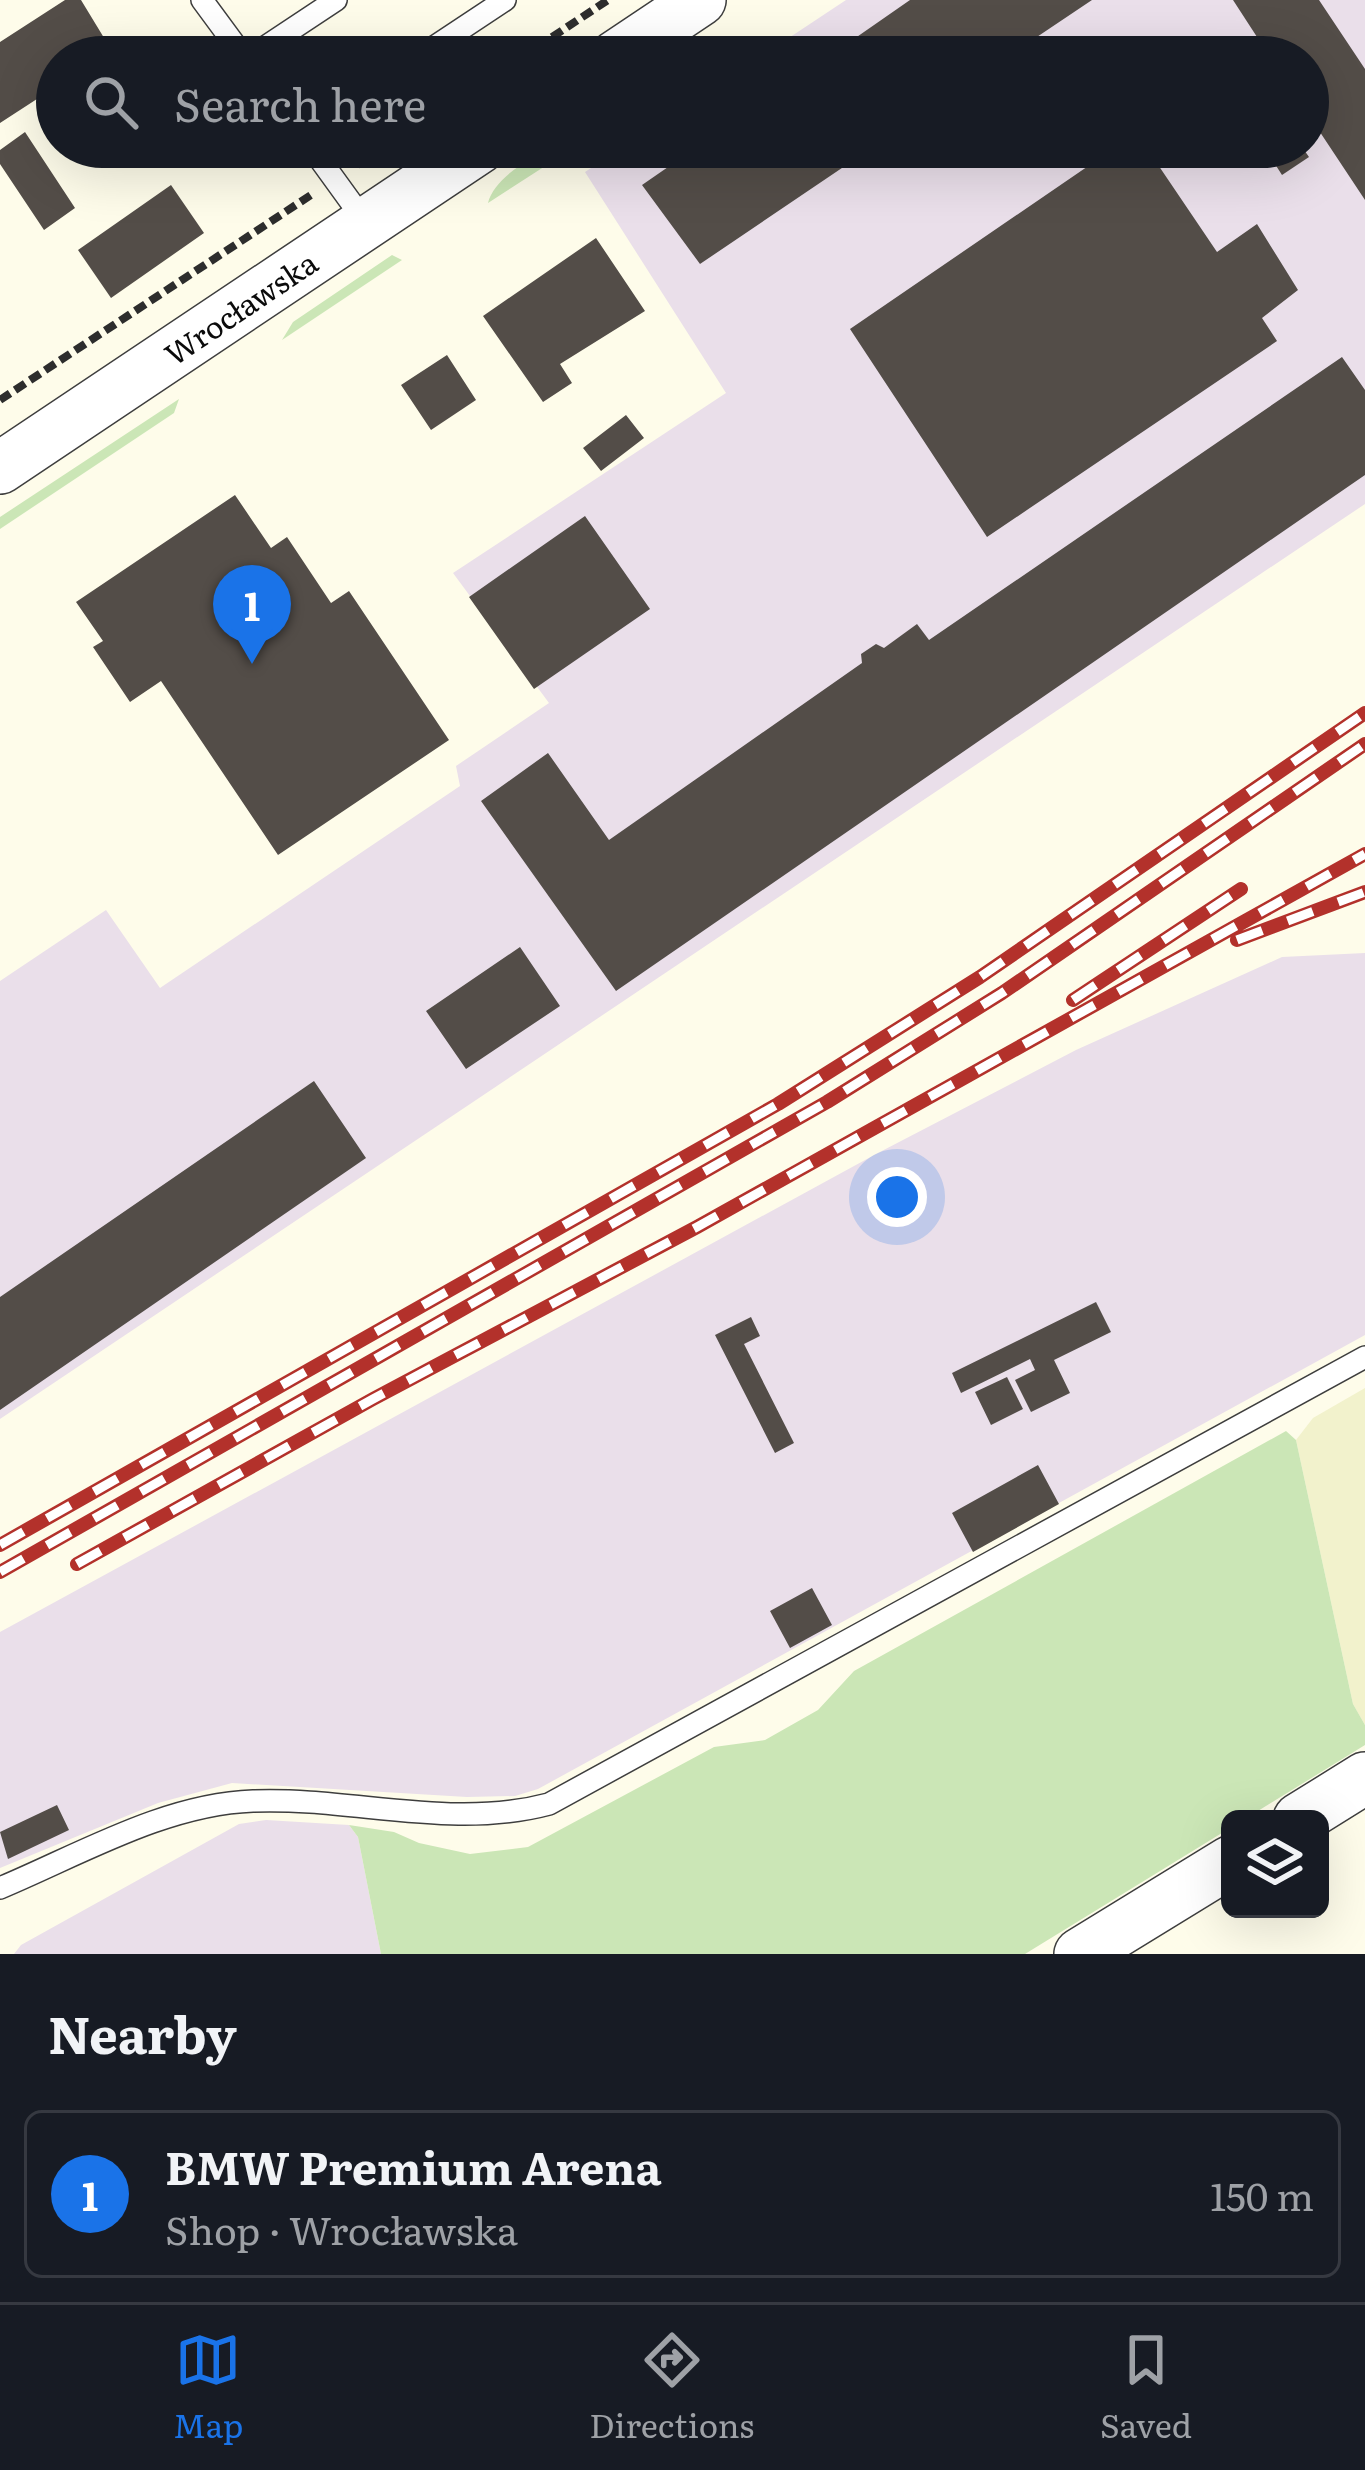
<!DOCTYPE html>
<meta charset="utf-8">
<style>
body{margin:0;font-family:Literata,serif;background:#242831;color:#f1f3f6}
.controls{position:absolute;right:36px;bottom:36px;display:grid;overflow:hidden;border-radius:18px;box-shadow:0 12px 48px #0002}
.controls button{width:108px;height:108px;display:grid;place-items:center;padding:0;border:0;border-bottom:3px solid #363941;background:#171b24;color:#f1f3f6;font:60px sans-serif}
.you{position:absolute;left:897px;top:1197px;width:42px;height:42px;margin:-30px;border:9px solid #fff;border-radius:50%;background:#1a73e8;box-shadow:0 0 0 18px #1a73e833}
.badge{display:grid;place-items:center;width:78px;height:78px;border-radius:50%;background:#1a73e8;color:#fff;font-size:39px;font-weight:700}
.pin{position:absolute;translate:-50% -99px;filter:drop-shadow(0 3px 6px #0008)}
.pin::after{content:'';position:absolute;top:63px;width:42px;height:36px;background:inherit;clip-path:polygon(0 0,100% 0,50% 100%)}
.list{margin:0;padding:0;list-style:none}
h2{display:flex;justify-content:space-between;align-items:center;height:156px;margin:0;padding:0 48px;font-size:51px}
h2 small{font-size:39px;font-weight:400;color:#9ea1a6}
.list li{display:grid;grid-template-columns:78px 1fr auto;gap:36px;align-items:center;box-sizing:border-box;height:168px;margin:0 24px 24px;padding:0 24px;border:3px solid #363941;border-radius:18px}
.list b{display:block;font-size:45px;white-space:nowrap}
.list p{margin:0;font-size:39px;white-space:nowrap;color:#9ea1a6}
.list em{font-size:39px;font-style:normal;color:#9ea1a6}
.icon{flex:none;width:66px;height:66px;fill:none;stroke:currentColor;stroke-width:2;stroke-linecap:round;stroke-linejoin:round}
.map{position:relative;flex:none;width:1365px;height:1954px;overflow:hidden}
.search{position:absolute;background:#171b24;box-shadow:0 12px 48px #0002;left:36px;right:36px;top:36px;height:132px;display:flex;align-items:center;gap:30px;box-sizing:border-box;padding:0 42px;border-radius:66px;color:#9ea1a6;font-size:45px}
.sheet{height:348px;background:#171b24}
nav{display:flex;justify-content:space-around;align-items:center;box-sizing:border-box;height:168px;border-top:3px solid #363941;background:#171b24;font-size:33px;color:#9ea1a6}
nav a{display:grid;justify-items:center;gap:6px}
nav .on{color:#1a73e8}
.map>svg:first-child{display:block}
.industrial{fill:#eadfea}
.farmland{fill:#f2f2cc}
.green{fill:#cbe6b6}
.building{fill:#534d48}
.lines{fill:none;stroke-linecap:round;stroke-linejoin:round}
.service-casing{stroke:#3e3e3e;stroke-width:24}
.tertiary-casing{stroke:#3e3e3e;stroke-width:54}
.path{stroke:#2d2d2d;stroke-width:8;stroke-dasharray:12 6;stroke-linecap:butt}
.service{stroke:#fff;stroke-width:21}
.tertiary{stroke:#fff;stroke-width:51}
.rail-casing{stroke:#b3312b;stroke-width:14}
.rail{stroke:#fff;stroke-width:9;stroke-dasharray:27;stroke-linecap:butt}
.labels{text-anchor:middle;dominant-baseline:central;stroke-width:12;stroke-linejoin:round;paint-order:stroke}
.street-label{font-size:30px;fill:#0b0b0b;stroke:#fff}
</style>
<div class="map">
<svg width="1365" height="1954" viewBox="0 0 1365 1954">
<rect width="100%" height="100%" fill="#fefcea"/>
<!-- industrial -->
<path class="industrial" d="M846,0H1365V504L0,1419V981L106,910L160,988L460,786L456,766L549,703L453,573L726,393L585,172L623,147H1308V57H760Z
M1365,953V1335L538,1789L515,1796L467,1797L232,1783L158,1803L0,1868V1632L876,1154L1076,1050L1282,957Z
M266,1820L349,1825L358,1837L381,1954H14L21,1945L239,1824Z"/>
<!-- farmland -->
<path class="farmland" d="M1365,1388V1725L1353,1704L1296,1440L1313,1418Z"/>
<!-- green -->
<path class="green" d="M562,150L567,152L488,203C494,177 537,151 562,150Z
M392,255L402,260L282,340L293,322Z
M179,399L174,413L0,529V517Z
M1286,1431L1296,1440L1353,1704L1365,1725V1745L1245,1819H1230V1828L1025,1954H381L358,1837L349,1825L394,1832L419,1843L470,1854L528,1847L714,1747L765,1740L818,1710L854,1671Z"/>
<!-- building -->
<path class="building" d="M65,0H81L112,51L102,57H57V86L0,123V42Z
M910,0H1092L1007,57H828Z
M1233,0H1319L1365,69V200L1308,114V57H1270Z
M25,132L75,208L44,230L0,164V150Z
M697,147H873L700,264L642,185Z
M1116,147H1146L1217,252L1257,224L1298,290L1262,318L1277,341L987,537L850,329Z
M1264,147H1302L1309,157L1282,175Z
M171,185L204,233L111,298L78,250Z
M596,238L645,311L560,364L572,383L543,402L483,316Z
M447,355L476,400L431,430L401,385Z
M1342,357L1365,390V475L616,991L481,801L548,753L609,840L862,663L861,654L876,644L884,648L917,624L929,640Z
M626,415L644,438L601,471L583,448Z
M235,495L271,548L287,537L331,603L349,591L449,740L278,855L161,681L130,702L93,647L103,641L76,602Z
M585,516L650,609L534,689L469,597Z
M520,947L560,1006L466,1069L426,1011Z
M314,1081L366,1158L0,1410V1297Z
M1096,1302L1111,1332L1054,1360L1070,1393L1031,1412L1015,1380L1035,1370L1030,1359L961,1393L952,1373Z
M751,1317L760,1336L744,1344L794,1443L775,1453L715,1335Z
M1007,1377L1023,1409L991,1425L975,1392Z
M1038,1465L1059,1504L973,1552L952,1513Z
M812,1588L832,1625L790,1648L770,1611Z
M57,1805L69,1830L8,1859L0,1832Z"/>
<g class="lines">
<!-- service casing -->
<g class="service-casing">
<path id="service" d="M202,0L244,57
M250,57L336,0
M419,57L505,0
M311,147L366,223
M0,1888C79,1855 165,1804 253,1801C351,1797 452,1830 549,1804L1365,1357"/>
</g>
<!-- tertiary casing -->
<g class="tertiary-casing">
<path id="tertiary" d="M615,57L700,0
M0,468L480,147
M1299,1819L1365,1778
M1080,1954L1230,1862"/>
</g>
<!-- path -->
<path class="path" d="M522,57L608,0
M357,165L384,147
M0,400L314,193"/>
<!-- service -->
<use href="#service" class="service"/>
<!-- tertiary -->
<use href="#tertiary" class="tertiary"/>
<!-- rail casing -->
<g class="rail-casing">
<path id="rail" d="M1237,940L1365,892
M1073,1000L1241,889
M0,1545L778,1104L980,977L1365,713
M77,1564L373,1399L697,1227L1365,854
M0,1572L827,1102L1002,993L1365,744"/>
</g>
<!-- rail -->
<use href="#rail" class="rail"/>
</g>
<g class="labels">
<!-- street labels -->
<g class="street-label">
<text transform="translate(240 307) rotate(-34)">Wrocławska</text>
</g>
</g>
</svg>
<div class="controls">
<button><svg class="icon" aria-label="layers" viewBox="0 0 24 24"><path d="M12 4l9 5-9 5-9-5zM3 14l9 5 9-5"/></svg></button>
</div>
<div class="you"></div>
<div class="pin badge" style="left:252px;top:664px">1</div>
<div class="search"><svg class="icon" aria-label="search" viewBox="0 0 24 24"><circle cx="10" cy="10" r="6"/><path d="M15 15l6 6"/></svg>Search here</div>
</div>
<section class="sheet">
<h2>Nearby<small></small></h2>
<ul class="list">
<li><span class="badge">1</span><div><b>BMW Premium Arena</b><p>Shop · Wrocławska</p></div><em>150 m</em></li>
</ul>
</section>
<nav>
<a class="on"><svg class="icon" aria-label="map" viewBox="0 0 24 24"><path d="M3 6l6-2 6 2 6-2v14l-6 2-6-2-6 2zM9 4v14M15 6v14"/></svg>Map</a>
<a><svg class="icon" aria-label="directions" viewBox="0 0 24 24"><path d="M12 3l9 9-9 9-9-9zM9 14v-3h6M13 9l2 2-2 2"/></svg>Directions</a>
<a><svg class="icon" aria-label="saved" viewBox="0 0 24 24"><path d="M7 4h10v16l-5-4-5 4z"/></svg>Saved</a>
</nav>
